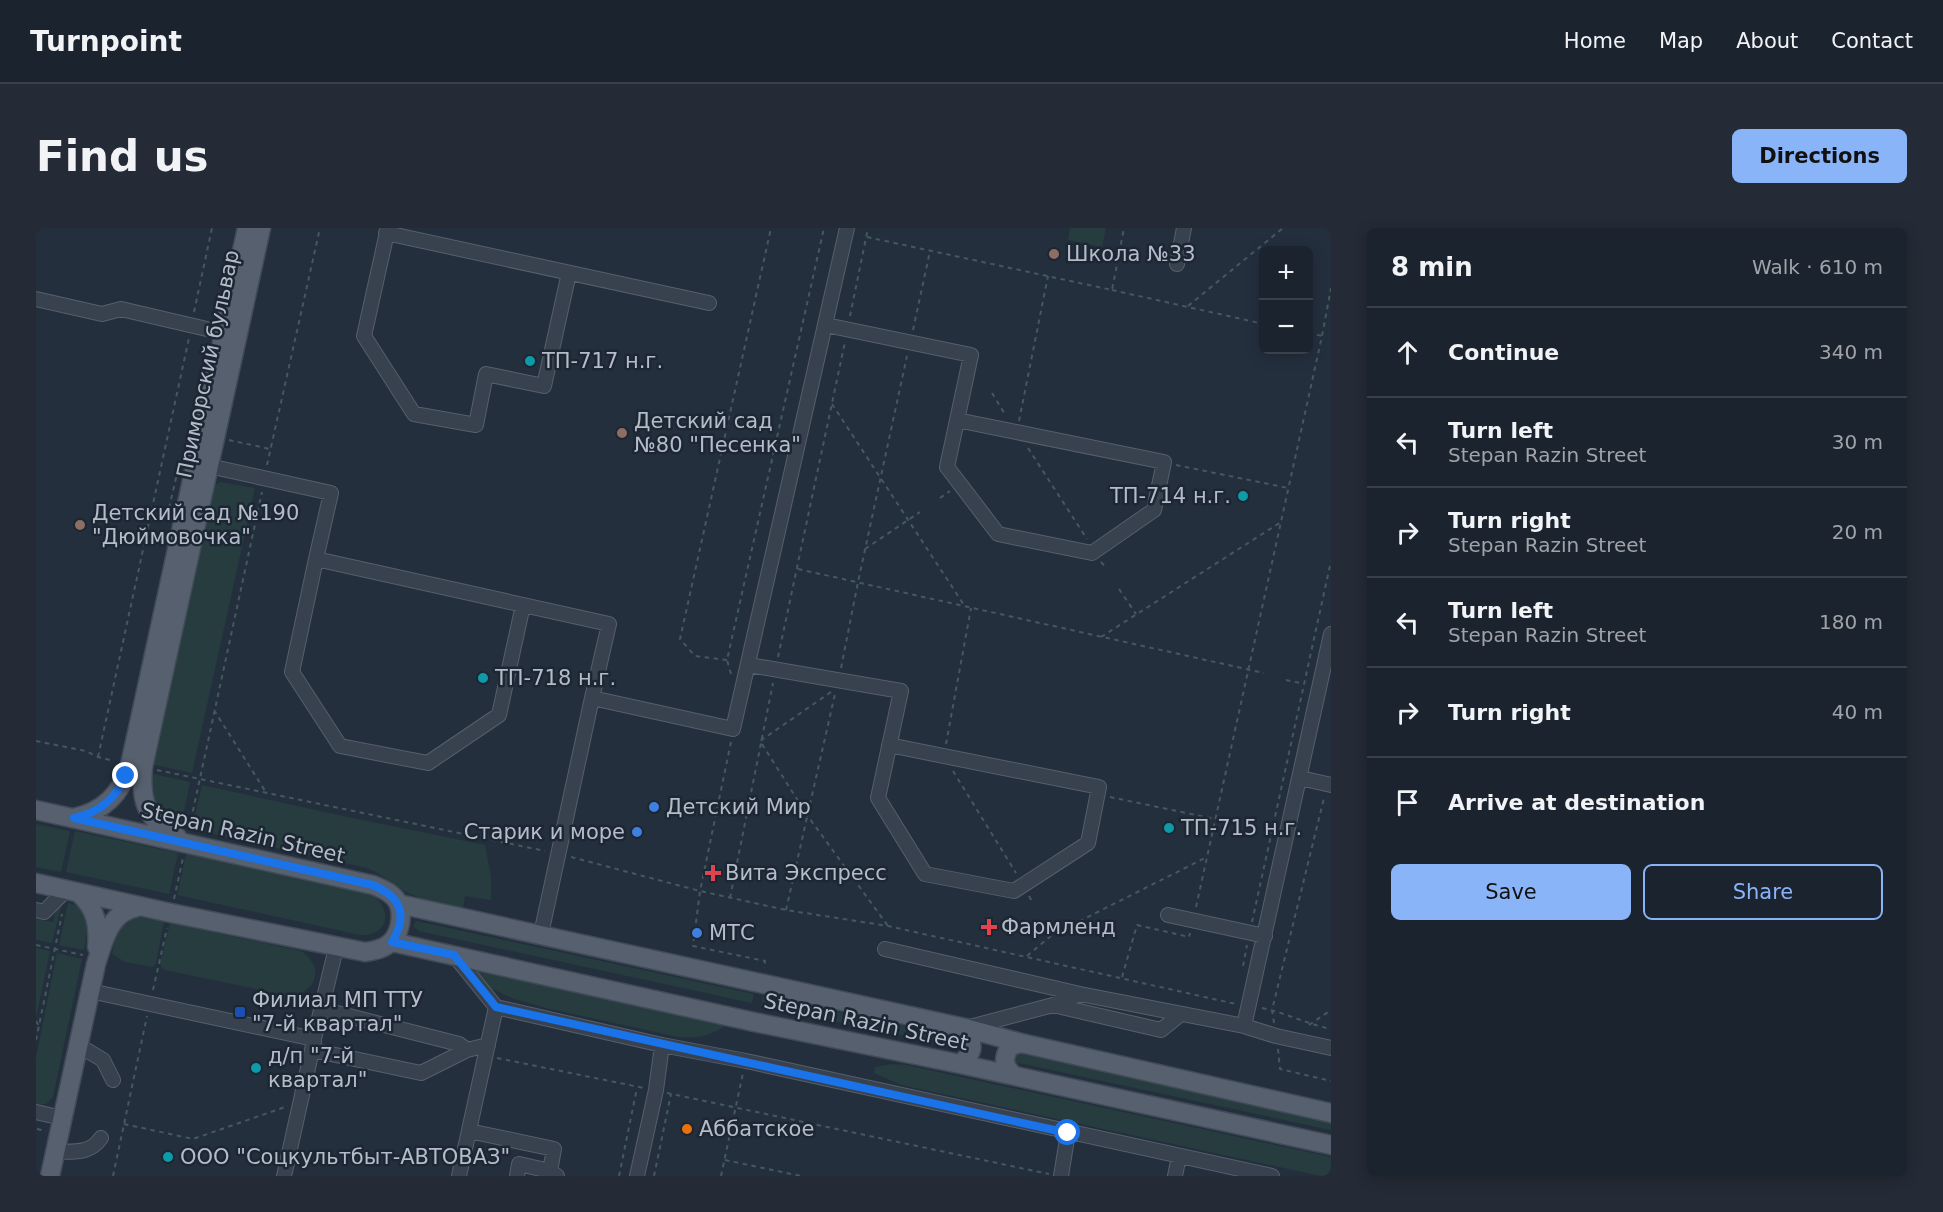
<!DOCTYPE html>
<meta charset="utf-8">
<style>
body{margin:0;font-family:"DejaVu Sans",sans-serif;background:#242b36;color:#f1f3f6}
.controls{position:absolute;right:18px;top:18px;display:grid;overflow:hidden;border-radius:9px;box-shadow:0 3px 15px #0003}
.controls button{width:54px;height:54px;display:grid;place-items:center;padding:0;border:0;border-bottom:2px solid #39404a;background:#1b232e;color:#f1f3f6;font:30px sans-serif}
.stop{position:absolute;width:18px;height:18px;margin:-14px;border:4px solid #1a73e8;border-radius:50%;background:#fff}
.stop.end{background:#1a73e8;border-color:#fff;box-shadow:0 2px 6px #0008}
.list{margin:0;padding:0;list-style:none}
h2{display:flex;justify-content:space-between;align-items:center;height:78px;margin:0;padding:0 24px;font-size:26px}
h2 small{font-size:20px;font-weight:400;color:#a0a4aa}
.list li{display:grid;grid-template-columns:39px 1fr auto;gap:18px;align-items:center;box-sizing:border-box;height:90px;padding:0 24px;border-top:2px solid #39404a}
.list b{display:block;font-size:22px;white-space:nowrap}
.list p{margin:0;font-size:20px;white-space:nowrap;color:#a0a4aa}
.list em{font-size:20px;font-style:normal;color:#a0a4aa}
.actions{display:flex;gap:12px;padding:18px 24px}
.actions a{flex:1;padding:14px 0;border:2px solid #8ab4f8;border-radius:9px;text-align:center;font-size:21px;color:#8ab4f8}
.actions .main{background:#8ab4f8;color:#111}
.icon{flex:none;width:33px;height:33px;fill:none;stroke:currentColor;stroke-width:2;stroke-linecap:round;stroke-linejoin:round}
.map{position:relative;flex:none;width:1295px;height:948px;overflow:hidden;border-radius:9px}
header{display:flex;align-items:center;gap:36px;box-sizing:border-box;height:84px;padding:0 30px;background:#1b232e;border-bottom:2px solid #39404a}
header strong{font-size:28px}
nav{display:flex;gap:33px;margin-inline-start:auto;font-size:21px}
.intro{display:flex;align-items:center;justify-content:space-between;box-sizing:border-box;height:144px;padding:0 36px}
h1{margin:0;font-size:42px}
.button{padding:15px 27px;border-radius:9px;background:#8ab4f8;color:#111;font-size:21px;font-weight:700}
main{display:flex;gap:36px;padding:0 36px}
aside{flex:1;background:#1b232e;border-radius:9px;box-shadow:0 3px 15px #0003}
.map>svg:first-child{display:block}
.green{fill:#263c3f}
.lines{fill:none;stroke-linecap:round;stroke-linejoin:round}
.minor-casing{stroke:#565f6c;stroke-width:16}
.major-casing{stroke:#414a57;stroke-width:21}
.path{stroke:#44595c;stroke-width:2;stroke-dasharray:4.5 4.5;stroke-linecap:butt}
.minor{stroke:#38414e;stroke-width:14}
.major{stroke:#56606e;stroke-width:18}
.route{stroke:#1a73e8;stroke-width:8}
.education-dot{fill:#8d6e63;stroke:#1d2633;stroke-width:2}
.culture-dot{fill:#0f9aa8;stroke:#1d2633;stroke-width:2}
.shop-dot{fill:#3f7fe0;stroke:#1d2633;stroke-width:2}
.health-dot{fill:#e0444e;stroke:#1d2633;stroke-width:2}
.transit-dot{fill:#1a4fb4;stroke:#1d2633;stroke-width:2}
.food-dot{fill:#e8710a;stroke:#1d2633;stroke-width:2}
.labels{text-anchor:middle;dominant-baseline:central;stroke-width:5;stroke-linejoin:round;paint-order:stroke}
.poi-label{font-size:21px;fill:#b4bcc9;stroke:#1d2633;text-anchor:start}
.street-label{font-size:21px;fill:#b4bcc9;stroke:#1d2633}
</style>
<header>
<strong>Turnpoint</strong>
<nav><a>Home</a><a>Map</a><a>About</a><a>Contact</a></nav>
</header>
<div class="intro"><h1>Find us</h1><a class="button">Directions</a></div>
<main>
<div class="map">
<svg width="1295" height="948" viewBox="0 0 1295 948">
<rect width="100%" height="100%" fill="#242f3e"/>
<!-- green -->
<path class="green" d="M1034,0H1070L1066,19L1032,12Z
M184,254L219,260L156,545L115,536L177,258Z
M113,545L154,554L145,598L138,597L118,583Z
M166,557L307,588L449,617L455,648V672L429,668L427,680C409,676 389,673 372,665C358,657 346,646 331,640L156,601Z
M0,596L34,603L25,644L0,639Z
M39,603L142,625L133,666L30,644Z
M150,626L331,664C357,676 356,709 324,707L141,667Z
M22,674L26,675L16,715L0,712V691L17,694Z
M32,675L45,679L53,695L48,722L23,717Z
M97,688L128,693L120,735L117,739L89,734L76,726L81,702Z
M380,693L718,766L716,775L383,703L377,698Z
M134,695L265,723C290,740 280,765 253,768L129,742L125,739L124,735Z
M0,720L14,723L0,790Z
M21,725L46,731L17,869L10,876L0,877V830Z
M442,744H445L689,798C673,809 661,810 642,809L514,781L478,771L450,758L441,746Z
M727,768L926,810L928,820L725,778Z
M981,824L1295,892V902L978,834L975,826Z
M856,836L870,837L1295,929V948H1285L865,857L838,845L839,839Z"/>
<g class="lines">
<!-- minor casing -->
<g class="minor-casing">
<path id="minor" d="M352,0L328,108L378,186L440,197L450,146L508,158L533,45
M350,5L673,75
M1141,36L1148,0
M0,71L66,86L85,81L188,105
M790,97L935,127L911,239L962,306L1056,325L1118,282L1128,234L921,192
M173,238L295,265L280,331L573,396L556,470
M280,331L256,444L304,518L392,535L463,487L487,377
M713,437L865,463L842,570L889,646L978,663L1052,615L1063,559L853,517
M1264,550L1295,557
M0,682L8,684L30,662
M1132,687L1229,708
M505,706L556,470L697,501L811,0
M849,721L1044,766
M418,727L460,779L626,817L710,833L1236,948
M54,763L278,811L300,720
M1017,777L1125,802L1145,786
M285,781L423,816L431,822
M1208,798L1295,406
M930,800L1017,777L1044,766L1208,798L1240,808L1295,820
M42,817L67,832L77,852
M276,822L385,845L431,822L452,817
M0,884L26,890
M433,903L518,921L514,943L521,948
M19,924C37,923 53,927 65,910
M248,948L278,813
M423,948L460,779
M481,948L483,936L514,943
M601,948L620,862L626,817
M1025,948L1032,905
M1139,948L1143,928"/>
</g>
<!-- major casing -->
<g class="major-casing">
<path id="major" d="M0,582L337,657C347,661 359,666 363,677C365,683 365,690 364,696C360,716 347,722 329,724L135,685L0,655
M38,590C68,583 85,566 94,537L211,0
M141,609C110,591 104,573 107,539L225,0
M43,665C60,681 63,697 61,719
M363,676L929,800L985,815L1295,885
M356,714L718,794L924,836L1295,917
M924,836C940,822 937,819 929,800
M977,847C967,837 967,830 974,818L985,815
M14,948L60,736C68,712 73,684 102,679"/>
</g>
<!-- path -->
<path class="path" d="M831,9L1076,62L1088,0
M1076,62L1228,96
M1152,78L1247,0
M158,84L176,0
M814,88L832,0
M877,102L894,23
M1272,105L1286,108
M956,165L970,188
M796,176L928,377
M983,193L1012,48
M193,212L234,221
M992,220L1051,311
M231,237L284,0
M1140,237L1252,260
M904,270L914,263
M133,280L144,233
M829,321L884,284
M1065,334L1070,340
M762,341L1228,445
M1083,361L1100,386
M1065,409L1245,294
M742,429L809,114
M691,432L659,428L644,411L735,0
M805,440L822,354L871,128
M695,446L691,432L788,0
M1250,452L1269,456
M795,464L724,513L771,587L852,698
M178,482L231,566
M0,513L50,523L62,529L78,533
M695,514L664,663L657,718L729,733L728,740
M910,516L935,380
M62,529L153,110
M121,542L509,623
M917,543L980,645
M1074,569L1179,591
M153,601L226,264
M535,629L664,663L750,682L852,698L1200,776
M993,668L997,675
M694,670L737,455
M138,671L147,630
M1160,679L1286,108L1295,60
M750,682L799,466
M1008,694L1016,707
M1216,694L1295,333
M0,717L47,727
M991,728L1016,707L1171,629
M1207,738L1211,717
M1086,749L1101,697L1153,709L1154,705
M117,762L131,700
M1226,780C1250,785 1271,796 1295,801
M0,793L3,798
M1238,795L1236,782L1288,570
M1273,797L1295,782
M0,812L26,686
M1242,821L1244,841L1295,853
M461,830L608,860
M631,865L1013,946
M88,896L157,911L252,878
M1,901L10,903
M689,932L765,948
M77,948L111,788
M583,948L601,860
M618,948L635,866
M685,948L707,845"/>
<!-- minor -->
<use href="#minor" class="minor"/>
<!-- major -->
<use href="#major" class="major"/>
</g>
<g class="lines">
<!-- route -->
<path class="route" d="M90,548C79,571 64,584 38,590L337,657C364,669 373,686 356,714L418,727L460,779L1032,905"/>
</g>
<!-- markers -->
<g class="education-dot">
<circle cx="1018" cy="26" r="6"/>
<circle cx="586" cy="205" r="6"/>
<circle cx="44" cy="297" r="6"/>
</g>
<g class="culture-dot">
<circle cx="494" cy="133" r="6"/>
<circle cx="1207" cy="268" r="6"/>
<circle cx="447" cy="450" r="6"/>
<circle cx="1133" cy="600" r="6"/>
<circle cx="220" cy="840" r="6"/>
<circle cx="132" cy="929" r="6"/>
</g>
<g class="shop-dot">
<circle cx="618" cy="579" r="6"/>
<circle cx="601" cy="604" r="6"/>
<circle cx="661" cy="705" r="6"/>
</g>
<g class="health-dot">
<path d="M674 636h6v6h6v6h-6v6h-6v-6h-6v-6h6z"/>
<path d="M950 690h6v6h6v6h-6v6h-6v-6h-6v-6h6z"/>
</g>
<rect class="transit-dot" x="198" y="778" width="12" height="12" rx="3"/>
<circle class="food-dot" cx="651" cy="901" r="6"/>
<g class="labels">
<!-- poi labels -->
<g class="poi-label">
<text x="1030" y="26">Школа №33</text>
<text x="506" y="133">ТП-717 н.г.</text>
<text x="598" y="193">Детский сад<tspan x="598" dy="24">№80 "Песенка"</tspan></text>
<text x="1195" y="268" text-anchor="end">ТП-714 н.г.</text>
<text x="56" y="285">Детский сад №190<tspan x="56" dy="24">"Дюймовочка"</tspan></text>
<text x="459" y="450">ТП-718 н.г.</text>
<text x="630" y="579">Детский Мир</text>
<text x="1145" y="600">ТП-715 н.г.</text>
<text x="589" y="604" text-anchor="end">Старик и море</text>
<text x="689" y="645">Вита Экспресс</text>
<text x="965" y="699">Фармленд</text>
<text x="673" y="705">МТС</text>
<text x="216" y="772">Филиал МП ТТУ<tspan x="216" dy="24">"7-й квартал"</tspan></text>
<text x="232" y="828">д/п "7-й<tspan x="232" dy="24">квартал"</tspan></text>
<text x="663" y="901">Аббатское</text>
<text x="144" y="929">ООО "Соцкультбыт-АВТОВАЗ"</text>
</g>
<!-- street labels -->
<g class="street-label">
<text transform="translate(172 136) rotate(-78)">Приморский бульвар</text>
<text transform="translate(207 605) rotate(13)">Stepan Razin Street</text>
<text transform="translate(830 794) rotate(12)">Stepan Razin Street</text>
</g>
</g>
</svg>
<div class="controls">
<button>+</button>
<button>−</button>
</div>
<div class="stop" style="left:1032px;top:905px"></div>
<div class="stop end" style="left:90px;top:548px"></div>
</div>
<aside>
<h2>8 min<small>Walk · 610 m</small></h2>
<ul class="list">
<li><svg class="icon" aria-label="ahead" viewBox="0 0 24 24"><path d="M12 20V5M6 11l6-6 6 6"/></svg><div><b>Continue</b></div><em>340 m</em></li>
<li><svg class="icon" aria-label="left" viewBox="0 0 24 24"><path d="M17 20v-9H6M10 6l-5 5 5 5"/></svg><div><b>Turn left</b><p>Stepan Razin Street</p></div><em>30 m</em></li>
<li><svg class="icon" aria-label="right" viewBox="0 0 24 24"><path d="M7 20v-9h11M14 6l5 5-5 5"/></svg><div><b>Turn right</b><p>Stepan Razin Street</p></div><em>20 m</em></li>
<li><svg class="icon" aria-label="left" viewBox="0 0 24 24"><path d="M17 20v-9H6M10 6l-5 5 5 5"/></svg><div><b>Turn left</b><p>Stepan Razin Street</p></div><em>180 m</em></li>
<li><svg class="icon" aria-label="right" viewBox="0 0 24 24"><path d="M7 20v-9h11M14 6l5 5-5 5"/></svg><div><b>Turn right</b></div><em>40 m</em></li>
<li><svg class="icon" aria-label="arrive" viewBox="0 0 24 24"><path d="M6 21V4h12l-3 4 3 4H6"/></svg><div><b>Arrive at destination</b></div></li>
</ul>
<div class="actions"><a class="main">Save</a><a>Share</a></div>
</aside>
</main>
